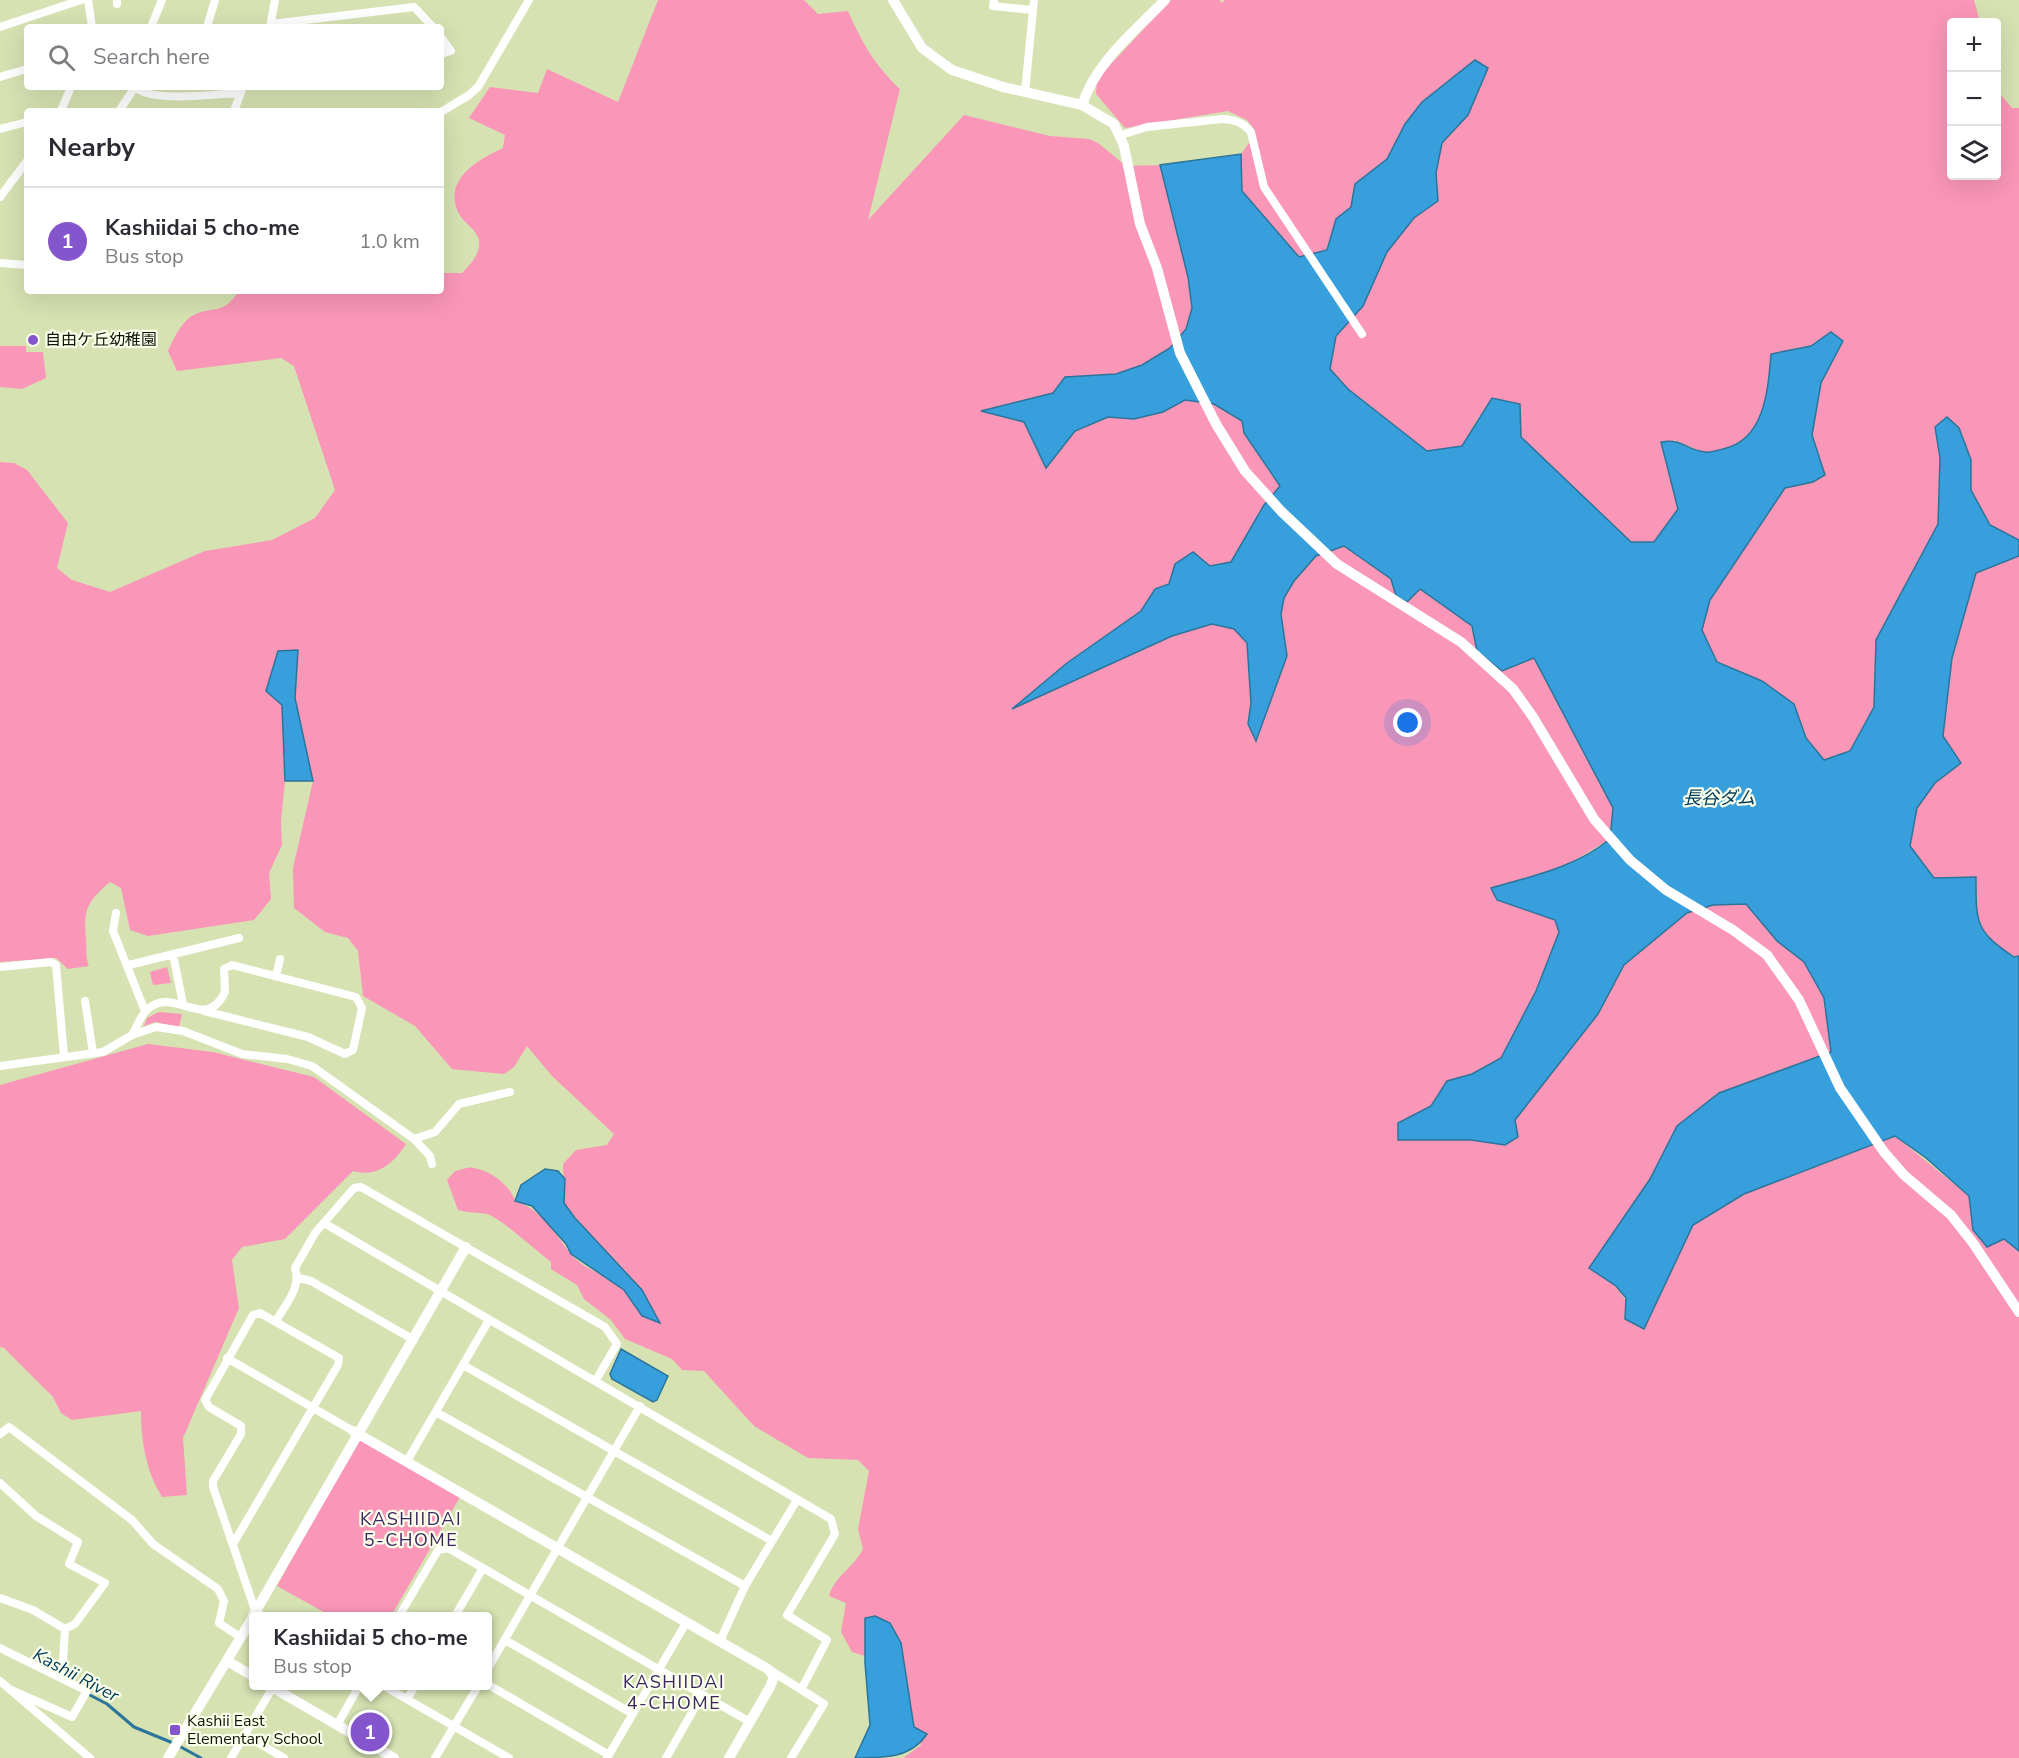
<!DOCTYPE html>
<meta charset="utf-8">
<style>
body{margin:0;font-family:"Nunito Sans","Noto Sans JP",sans-serif;background:#f7f7f7;color:#2b2b33}
.controls{position:absolute;right:18px;top:18px;display:grid;overflow:hidden;border-radius:6px;box-shadow:0 6px 24px #0002}
.controls button{width:54px;height:54px;display:grid;place-items:center;padding:0;border:0;border-bottom:2px solid #e1e1e2;background:#fff;color:#2b2b33;font:30px sans-serif}
.you{position:absolute;left:1408px;top:723px;width:21px;height:21px;margin:-15px;border:4px solid #fff;border-radius:50%;background:#1a73e8;box-shadow:0 0 0 9px #1a73e833}
.badge{display:grid;place-items:center;width:39px;height:39px;border-radius:50%;background:#8555cd;color:#fff;font-size:20px;font-weight:700}
.pin{position:absolute;translate:-50% -50%;border:3px solid #fff;box-shadow:0 2px 6px #0006}
.popup{position:absolute;left:249px;top:1612px;width:243px;height:78px;box-sizing:border-box;display:grid;place-content:center;border-radius:6px;background:#fff;filter:drop-shadow(0 2px 4px #0005);font-size:20px;white-space:nowrap;color:#7c7c81}
.popup b{font-size:22px;color:#2b2b33}
.popup::after{content:'';position:absolute;left:50%;top:100%;margin-left:-12px;border:12px solid transparent;border-top-color:#fff}
.list{margin:0;padding:0;list-style:none}
h2{display:flex;justify-content:space-between;align-items:center;height:78px;margin:0;padding:0 24px;font-size:26px}
h2 small{font-size:20px;font-weight:400;color:#7c7c81}
.list li{display:grid;grid-template-columns:39px 1fr auto;gap:18px;align-items:center;box-sizing:border-box;height:108px;padding:0 24px;border-top:2px solid #e1e1e2}
.list b{display:block;font-size:22px;white-space:nowrap}
.list p{margin:0;font-size:20px;white-space:nowrap;color:#7c7c81}
.list em{font-size:20px;font-style:normal;color:#7c7c81}
.icon{flex:none;width:33px;height:33px;fill:none;stroke:currentColor;stroke-width:2;stroke-linecap:round;stroke-linejoin:round}
.map{position:relative;flex:none;width:2019px;height:1758px;overflow:hidden}
.search{position:absolute;background:#fff;box-shadow:0 6px 24px #0002;left:24px;top:24px;width:420px;height:66px;display:flex;align-items:center;gap:15px;box-sizing:border-box;padding:0 21px;border-radius:6px;color:#7c7c81;font-size:22px}
.panel{position:absolute;background:#fff;box-shadow:0 6px 24px #0002;left:24px;top:108px;width:420px;height:186px;border-radius:6px}
.map>svg:first-child{display:block}
.green{fill:#fa96b7}
.water{fill:#379fdb;stroke:#2b759a;stroke-width:1.5}
.lines{fill:none;stroke-linecap:round;stroke-linejoin:round}
.stream{stroke:#2b759a;stroke-width:3}
.minor{stroke:#fff;stroke-width:8}
.tertiary{stroke:#fff;stroke-width:10}
.poi-dot{fill:#8555cd;stroke:#faffeb;stroke-width:2}
.labels{text-anchor:middle;dominant-baseline:central;stroke-width:4.5;stroke-linejoin:round;paint-order:stroke}
.poi-label{font-size:16px;fill:#101404;stroke:#faffeb;text-anchor:start}
.water-label{font-size:18px;font-style:italic;fill:#003b5a;stroke:#faffeb}
.neighbourhood-label{font-size:18px;letter-spacing:1.5px;fill:#3c2560;stroke:#faffeb}
</style>
<div class="map">
<svg width="2019" height="1758" viewBox="0 0 2019 1758">
<rect width="100%" height="100%" fill="#d6e2b2"/>
<!-- green -->
<path class="green" d="M658,0H804L818,14L848,11C861,41 875,66 900,89L868,220L964,115L1050,136L1089,139L1098,143L1126,166L1160,165L1188,277L1192,308L1187,329L1170,348L1142,365L1116,374L1065,377L1053,393L983,411L1024,421L1046,467L1075,431L1108,417L1134,419L1163,412L1185,400L1214,404L1242,421L1244,433L1280,486L1264,505L1231,562L1210,566L1193,552L1175,564L1169,584L1155,589L1141,611L1067,663L1014,707L1172,636L1212,624L1234,629L1247,643L1251,703L1248,724L1256,740L1287,656L1281,614L1284,598L1294,581L1316,556L1344,546L1391,579L1420,589L1472,626L1477,651L1533,657L1613,808L1610,839L1565,866L1492,888L1497,900L1555,920L1559,932L1536,991L1501,1058L1472,1074L1447,1081L1431,1106L1398,1123V1140H1471L1505,1145L1515,1120L1598,1014L1624,965L1687,913L1713,905L1746,904L1777,941L1804,962L1824,998L1831,1052L1719,1093L1677,1126L1650,1179L1589,1268L1616,1286L1644,1329L1693,1225L1744,1194L1895,1136L1969,1196L1973,1230L2004,1239L2019,1251V1758H903L921,1745L914,1728L901,1643L865,1618V1656L852,1652L841,1632L846,1603L829,1596C836,1574 851,1571 863,1549L858,1529L869,1471L858,1460L808,1458L754,1426L704,1371L682,1370L672,1359L625,1339L611,1320L584,1299L577,1285L551,1269V1262C538,1252 498,1216 487,1214C477,1212 468,1213 458,1210L447,1180L455,1171C460,1170 469,1166 474,1168C491,1171 510,1185 515,1201C541,1209 554,1232 570,1253C583,1270 609,1275 624,1290C640,1306 633,1315 660,1323L564,1203L563,1164L576,1150L607,1145L614,1134L552,1076L527,1046L514,1067L504,1074L452,1069L415,1026L363,996L358,951L348,938L325,932L294,908L293,868L313,781L295,698L298,651L282,704L285,781L281,821L282,845L269,873L271,899L254,920L148,936L130,930L121,888L110,882C88,901 83,909 86,938C87,949 85,956 89,966L68,969L56,958L0,962V462L14,463L27,470L68,523L57,568L72,580L110,592L205,551L272,540L315,518L335,490L294,366L281,358L177,371L168,351C173,340 182,320 194,315C215,305 222,316 239,291H441V273H462C471,264 481,253 479,240C476,229 464,223 459,214C442,180 477,160 503,148L505,135L469,118L490,87L538,93L547,69L618,102Z
M1171,0H1219L1222,3L1225,0H1974L1980,22H1952V176H1996L1997,90L2012,108H2019V540L1989,525L1971,490V460L1935,427L1940,458L1938,524L1876,640L1874,707L1850,751L1824,760L1806,738L1794,704L1762,681L1717,662L1702,630L1710,600L1785,488L1813,482L1825,475L1812,435L1821,383L1843,342L1831,332L1811,346L1771,354L1767,398L1756,425L1737,446L1705,453L1674,440L1678,509L1654,542H1631L1521,437L1480,415L1462,446L1427,451L1348,389L1330,369L1336,336L1363,306L1387,252L1414,218L1438,201L1436,173L1442,143L1468,115L1475,61L1405,124L1387,159L1355,184L1351,207L1336,220L1327,250L1299,258L1242,191L1241,154L1252,139L1253,128L1247,120L1228,111L1125,128L1096,94L1097,79Z
M0,346H26V352H43L46,378L22,389L0,387Z
M2019,556V956L2015,957C1975,931 1976,923 1976,878H1934L1910,846L1917,808L1935,783L1960,763L1943,737L1952,658L1976,573Z
M167,967L171,983L153,985L150,972Z
M159,1012L182,1014L179,1027L155,1022L144,1026L147,1018Z
M148,1044L213,1052L314,1077L406,1144C394,1163 377,1178 353,1171L285,1239L242,1247L232,1260L239,1308L183,1438L187,1495L162,1497C146,1471 141,1442 141,1411L72,1420L61,1413L53,1397L4,1348L0,1347V1085Z
M359,1439L460,1497L391,1616H331L277,1586Z"/>
<!-- water -->
<path class="water" d="M1475,60L1488,68L1468,115L1442,143L1436,173L1438,201L1414,218L1387,252L1363,306L1336,336L1330,369L1348,389L1427,451L1462,446L1492,398L1520,404L1521,437L1631,542H1654L1678,509L1661,442C1682,438 1686,450 1705,452C1710,453 1718,450 1723,449C1765,440 1768,390 1771,354L1811,346L1831,332L1843,341L1821,383L1812,435L1825,475L1813,482L1785,488L1710,600L1702,630L1717,662L1762,681L1794,704L1806,738L1824,760L1850,751L1874,707L1876,640L1938,524L1940,458L1935,427L1947,417L1959,428L1971,460V490L1990,525L2019,540V556L1976,573L1952,658L1943,736L1961,763L1935,783L1917,808L1910,846L1934,878L1976,877C1976,923 1975,931 2014,957L2019,956V1251L2004,1239L1987,1247L1973,1230L1969,1196L1926,1158L1895,1136L1744,1194L1693,1225L1644,1329L1625,1319L1626,1298L1616,1286L1589,1268L1650,1179L1677,1126L1719,1093L1831,1052L1824,998L1804,962L1777,941L1746,904L1713,905L1687,913L1624,965L1598,1014L1515,1120L1518,1137L1505,1145L1471,1140H1398V1123L1431,1106L1447,1081L1472,1074L1501,1058L1536,991L1559,932L1555,920L1497,900L1491,888C1533,876 1576,867 1610,839L1613,808L1534,658L1502,671L1477,651L1472,626L1420,589L1407,602L1396,596L1391,579L1344,546L1316,556L1294,581L1284,598L1281,614L1287,656L1256,741L1248,724L1251,703L1247,643L1234,629L1212,624L1172,636L1012,709L1067,663L1141,611L1155,589L1169,584L1175,564L1193,552L1210,566L1231,562L1264,505L1280,486L1244,433L1242,421L1214,404L1185,400L1163,412L1134,419L1108,417L1075,431L1046,468L1024,422L981,411L1053,393L1065,377L1116,374L1142,365L1170,348L1186,329L1192,308L1188,277L1160,165L1241,154L1242,191L1299,257L1327,250L1336,219L1351,207L1355,184L1387,159L1405,124L1422,102Z
M298,650L295,698L313,781H285L282,705L266,691L278,651Z
M545,1169L558,1171L565,1179L564,1203L575,1218L642,1290L660,1323L642,1316L624,1290L571,1254L566,1244L532,1206L515,1201L521,1185Z
M621,1349L668,1376L657,1400L653,1402L612,1379L610,1374Z
M875,1616L890,1623L901,1643L914,1727L927,1734C911,1758 885,1758 855,1758L870,1725L865,1663V1618Z"/>
<g class="lines">
<!-- stream -->
<path class="stream" d="M86,1693L107,1704L134,1727L173,1743
M179,1746L201,1758"/>
<!-- minor -->
<path class="minor" d="M88,0L92,27
M117,0V4
M994,0L993,6L1032,10
M271,24L414,7L433,27
M0,27L81,0
M151,27L162,0
M207,27L215,0
M270,27L275,0
M441,37L451,51L441,54
M0,77L27,69
M135,87C151,103 216,94 239,93
M1025,92L1034,0
M61,111L71,87
M119,111L135,87
M234,111L243,87
M441,112L469,95L478,87L529,0
M0,129L27,122
M1121,135L1147,127L1222,119C1233,119 1244,123 1251,132L1264,187L1362,334
M0,197L27,161
M0,263L27,265
M116,913L113,931L145,1011
M173,954L183,1004
M129,965L239,938
M0,967L51,962L56,965L64,1056
M276,976L280,959
M85,1001L93,1053
M132,1035C137,1027 140,1016 147,1010C173,984 205,1034 225,992L224,969L232,965L356,997L362,1008L353,1050L345,1054L308,1037L204,1011
M0,1066L103,1052L132,1035L156,1027L183,1031L242,1054L287,1059L312,1066L414,1139L435,1132L459,1104L510,1092
M414,1139L430,1156L432,1164
M324,1223L831,1519L835,1534L787,1615L827,1640L802,1688
M299,1278L311,1281L414,1340
M276,1321C285,1305 302,1287 295,1268L315,1233L354,1188L361,1187L605,1327L617,1344L596,1380
M227,1358L353,1431
M463,1365L772,1541
M436,1412L745,1586
M0,1434L9,1427L132,1520L153,1544L218,1589L224,1601L219,1623L240,1637
M407,1461L489,1320
M0,1483L36,1516L78,1542L69,1564L105,1583L75,1624L65,1629
M233,1544L338,1365L339,1358L260,1313L253,1315L205,1400L209,1407L241,1426V1434L213,1481V1487L256,1613L263,1616
M0,1598L33,1610L65,1629L62,1678
M399,1616L438,1550L448,1548L750,1722
M455,1616L483,1568
M505,1640L633,1714
M720,1641L745,1586L797,1500
M0,1648L87,1691L72,1717L9,1689
M487,1670L640,1406
M770,1670L824,1704L791,1758
M0,1681L90,1758
M487,1684L609,1755
M384,1686L509,1758
M407,1699L415,1686
M337,1725L359,1686
M245,1735L284,1758
M231,1758L273,1687
M435,1758L478,1686
M607,1758L686,1623
M666,1758L702,1695"/>
<!-- tertiary -->
<path class="tertiary" d="M893,0L922,48L952,70L1003,87L1082,105L1114,124L1124,146L1140,224L1157,268L1180,353L1216,424L1245,471L1281,511L1337,564L1461,642L1513,689L1533,717L1594,819L1630,860L1666,890L1733,930L1767,955L1799,1000L1840,1088L1884,1152L1904,1175L1951,1215L1973,1243L2019,1312
M1082,105C1096,62 1134,32 1165,0
M353,1431L768,1669L774,1677L770,1687L729,1758
M253,1616L466,1247
M227,1661L253,1676
M270,1686L394,1758
M168,1758L253,1617"/>
</g>
<!-- markers -->
<g class="poi-dot">
<circle cx="33" cy="340" r="6"/>
<rect x="169" y="1724" width="12" height="12" rx="3"/>
</g>
<g class="labels">
<!-- poi labels -->
<g class="poi-label">
<text x="45" y="340">自由ケ丘幼稚園</text>
<text x="187" y="1721">Kashii East<tspan x="187" dy="18">Elementary School</tspan></text>
</g>
<!-- water labels -->
<g class="water-label">
<text x="1719" y="798">長谷ダム</text>
<text transform="translate(76 1675) rotate(28)">Kashii River</text>
</g>
<!-- neighbourhood labels -->
<g class="neighbourhood-label">
<text x="411" y="1519">KASHIIDAI<tspan x="411" dy="21">5-CHOME</tspan></text>
<text x="674" y="1682">KASHIIDAI<tspan x="674" dy="21">4-CHOME</tspan></text>
</g>
</g>
</svg>
<div class="controls">
<button>+</button>
<button>−</button>
<button><svg class="icon" aria-label="layers" viewBox="0 0 24 24"><path d="M12 4l9 5-9 5-9-5zM3 14l9 5 9-5"/></svg></button>
</div>
<div class="you"></div>
<div class="pin badge" style="left:370px;top:1732px">1</div>
<div class="popup"><b>Kashiidai 5 cho-me</b>Bus stop</div>
<div class="search"><svg class="icon" aria-label="search" viewBox="0 0 24 24"><circle cx="10" cy="10" r="6"/><path d="M15 15l6 6"/></svg>Search here</div>
<section class="panel">
<h2>Nearby<small></small></h2>
<ul class="list">
<li><span class="badge">1</span><div><b>Kashiidai 5 cho-me</b><p>Bus stop</p></div><em>1.0 km</em></li>
</ul>
</section>
</div>
